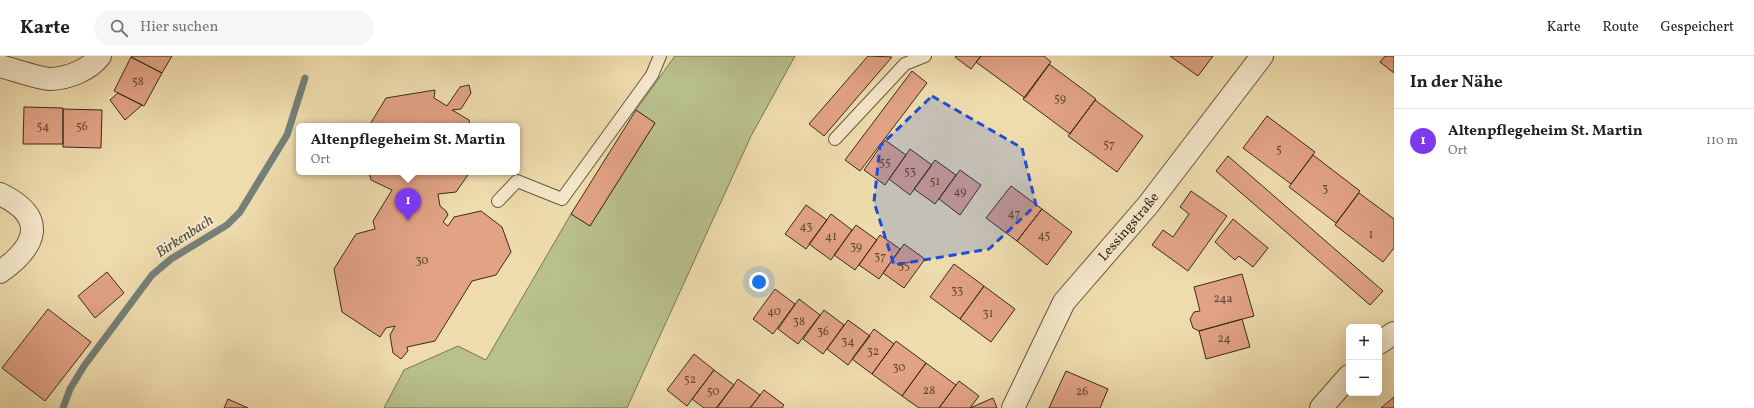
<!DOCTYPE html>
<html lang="de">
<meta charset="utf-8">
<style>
body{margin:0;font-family:Vollkorn,serif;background:#f6f6f6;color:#202124}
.controls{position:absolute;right:12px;bottom:12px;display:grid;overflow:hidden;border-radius:6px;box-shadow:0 4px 16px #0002}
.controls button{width:36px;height:36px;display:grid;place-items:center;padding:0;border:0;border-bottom:1px solid #e0e0e0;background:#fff;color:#202124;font:20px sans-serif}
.you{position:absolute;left:759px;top:226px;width:14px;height:14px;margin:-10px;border:3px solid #fff;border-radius:50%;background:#1a73e8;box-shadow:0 0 0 6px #1a73e833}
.badge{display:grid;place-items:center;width:26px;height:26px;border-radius:50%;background:#7c3aed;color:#fff;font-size:13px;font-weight:700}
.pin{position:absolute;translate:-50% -33px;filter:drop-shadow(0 1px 2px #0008)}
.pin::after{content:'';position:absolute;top:21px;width:14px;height:12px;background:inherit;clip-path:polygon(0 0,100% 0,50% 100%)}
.popup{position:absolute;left:296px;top:67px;width:224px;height:52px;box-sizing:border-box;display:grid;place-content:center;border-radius:6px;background:#fff;filter:drop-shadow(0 1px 3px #0005);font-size:13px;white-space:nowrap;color:#757577}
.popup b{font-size:15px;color:#202124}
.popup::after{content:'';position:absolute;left:50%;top:100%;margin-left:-8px;border:8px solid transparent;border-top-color:#fff}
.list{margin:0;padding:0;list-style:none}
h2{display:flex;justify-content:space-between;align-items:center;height:52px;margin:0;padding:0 16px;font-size:17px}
h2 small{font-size:13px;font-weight:400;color:#757577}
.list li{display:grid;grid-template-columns:26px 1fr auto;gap:12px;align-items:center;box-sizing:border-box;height:64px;padding:0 16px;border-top:1px solid #e0e0e0}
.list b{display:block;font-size:15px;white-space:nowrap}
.list p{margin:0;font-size:13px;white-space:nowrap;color:#757577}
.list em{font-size:13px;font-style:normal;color:#757577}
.icon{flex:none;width:22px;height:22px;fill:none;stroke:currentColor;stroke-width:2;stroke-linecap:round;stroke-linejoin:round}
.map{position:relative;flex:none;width:1394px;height:352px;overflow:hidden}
header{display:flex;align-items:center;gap:24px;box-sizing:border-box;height:56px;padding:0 20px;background:#fff;border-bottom:1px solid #e0e0e0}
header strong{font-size:19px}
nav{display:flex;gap:22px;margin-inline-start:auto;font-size:14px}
.search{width:280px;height:36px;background:#f6f6f6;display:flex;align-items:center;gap:10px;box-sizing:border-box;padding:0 14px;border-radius:22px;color:#757577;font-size:15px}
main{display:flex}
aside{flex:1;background:#fff}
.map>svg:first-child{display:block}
.park{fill:#b8c08b;stroke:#787654}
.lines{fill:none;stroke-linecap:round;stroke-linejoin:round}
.stream{stroke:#758079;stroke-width:7}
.building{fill:#e2a385;stroke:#372b1d}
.lane-casing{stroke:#655741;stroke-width:14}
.street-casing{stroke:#655741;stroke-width:24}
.lane{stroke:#f5e8ca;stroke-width:12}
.street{stroke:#f5e8ca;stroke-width:22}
.marked{fill:#1d4ed8;fill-opacity:0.2;stroke:#1d4ed8;stroke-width:3;stroke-dasharray:8 5;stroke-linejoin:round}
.labels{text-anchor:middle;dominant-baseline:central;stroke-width:4;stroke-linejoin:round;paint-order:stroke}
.number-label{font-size:12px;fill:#624937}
.street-label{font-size:14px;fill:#372b1d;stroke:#f5e8ca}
.water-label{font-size:15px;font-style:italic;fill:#514e43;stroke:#f5e8ca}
</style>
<header>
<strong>Karte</strong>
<div class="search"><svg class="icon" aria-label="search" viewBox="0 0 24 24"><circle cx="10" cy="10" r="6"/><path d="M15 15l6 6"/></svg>Hier suchen</div>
<nav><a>Karte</a><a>Route</a><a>Gespeichert</a></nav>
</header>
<main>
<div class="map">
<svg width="1394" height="352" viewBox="0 0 1394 352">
<rect width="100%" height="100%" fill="#efdcad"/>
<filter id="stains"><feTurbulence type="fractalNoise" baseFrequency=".005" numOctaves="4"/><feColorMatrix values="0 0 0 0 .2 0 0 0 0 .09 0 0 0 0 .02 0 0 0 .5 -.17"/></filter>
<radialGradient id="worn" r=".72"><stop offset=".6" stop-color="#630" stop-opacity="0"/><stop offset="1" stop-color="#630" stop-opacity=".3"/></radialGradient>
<!-- park -->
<path class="park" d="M675,0H795L751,80L627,352H384L404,314L458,290L486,304L571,158L590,170L655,67L636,54Z"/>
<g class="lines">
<!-- stream -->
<path class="stream" d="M63,352L70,333L84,310L152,219L171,203L227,169L240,156L287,79L305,22"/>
</g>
<!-- building -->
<path class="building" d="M132,0H172L162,17L131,1Z
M868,0L892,1L824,80L809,68Z
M956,0H981L971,13L955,1Z
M981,0H1044L1051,6L1025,42L976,6Z
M1170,0H1213L1198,20Z
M1385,0H1394V17L1380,6Z
M131,1L162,17L144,50L114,35Z
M1049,8L1096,43L1070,78L1023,43Z
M912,15L927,27L860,115L845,104Z
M469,29L471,37L461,53L452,54L469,64L470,70H369L386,42L435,34L434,42L447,50L460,31Z
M118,37L142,49L125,64L110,44Z
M1095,44L1143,80L1117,116L1068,80Z
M24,51L63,52V88H23Z
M63,53L102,54L101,92L63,91Z
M636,54L655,67L590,170L571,158Z
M1267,60L1315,96L1291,128L1243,92Z
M885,84L906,99L885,129L864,114Z
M910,93L932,109L910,139L889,123Z
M1313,99L1360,135L1336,167L1289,131Z
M1228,100L1383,235L1370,249L1216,115Z
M935,104L956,119L935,148L914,133Z
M960,114L981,129L960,159L939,143Z
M369,116H470L456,136L438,138L440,150L446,155L448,159L443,166L448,170L454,161L481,155L502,171L511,196L496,219L472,225L435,285L407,291L408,295L401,303L393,297L390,279L395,270L386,272L380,281L342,256L334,213L356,178L375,173L373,165L392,134L371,124Z
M1011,130L1042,153L1017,185L986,162Z
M1191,135L1227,160L1188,215L1152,189L1163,174L1173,181L1189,158L1180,151Z
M1359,137L1394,163V192L1383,206L1335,169Z
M806,149L827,164L806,193L785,178Z
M1042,153L1072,176L1047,209L1017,185Z
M831,158L852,174L831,204L809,188Z
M1233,163L1268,192L1253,211L1239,200L1235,204L1215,186Z
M856,169L877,184L855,214L834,199Z
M880,179L900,193L879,223L859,209Z
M904,188L925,203L904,232L883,217Z
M954,208L984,230L960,263L930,241Z
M107,216L124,237L95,262L78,240Z
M1242,218L1254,260L1199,275L1193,272L1190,263L1194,256L1200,255L1194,231Z
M984,230L1015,253L991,286L960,263Z
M775,233L795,248L773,278L753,263Z
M799,243L820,259L798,288L778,273Z
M48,253L91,286L45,345L2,312Z
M824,254L844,269L823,298L803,283Z
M1242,263L1250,291L1206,303L1199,275Z
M848,264L870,280L848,309L827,293Z
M874,273L894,288L872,318L852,303Z
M896,285L926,307L902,340L872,318Z
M694,298L714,314L687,350L667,334Z
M926,307L956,329L939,352H919L902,340Z
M714,314L734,329L716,352H704L692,343Z
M1066,315L1108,333L1100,352H1049Z
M738,323L760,339L750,352H717Z
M959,325L979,340L970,352H939Z
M764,334L784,349L782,352H750Z
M1394,341V352H1381Z
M993,342L997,352H970Z
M228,343L248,352H224Z"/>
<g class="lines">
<!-- lane casing -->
<g class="lane-casing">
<path id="lane" d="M835,83L905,8L925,0
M498,145L517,125L562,143L652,19L660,0"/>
</g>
<!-- street casing -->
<g class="street-casing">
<g id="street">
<path d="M0,10C12,13 40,23 51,23C69,22 89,14 100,0"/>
<path d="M0,138C48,161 37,190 0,216"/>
<path d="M1379,287L1394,277"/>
<path id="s1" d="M1013,352L1064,246L1148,149L1262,0"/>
<path d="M1321,352L1349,320"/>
</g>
</g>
<!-- lane -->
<use href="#lane" class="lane"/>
<!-- street -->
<use href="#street" class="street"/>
</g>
<!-- marked area -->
<path class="marked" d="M932,40L1022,92L1036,149L989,193L894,209L874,146L880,90Z"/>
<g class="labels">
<!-- number labels -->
<g class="number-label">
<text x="138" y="26">58</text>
<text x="1060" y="43">59</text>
<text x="43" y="71">54</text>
<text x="82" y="71">56</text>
<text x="1109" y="89">57</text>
<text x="1279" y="94">5</text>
<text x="885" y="107">55</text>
<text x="910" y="116">53</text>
<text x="935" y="126">51</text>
<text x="1325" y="133">3</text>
<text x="960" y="136">49</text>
<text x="1014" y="158">47</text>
<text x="806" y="171">43</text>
<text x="1371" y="179">1</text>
<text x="1044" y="180">45</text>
<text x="831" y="181">41</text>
<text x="856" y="191">39</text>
<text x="880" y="201">37</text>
<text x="422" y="205">30</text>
<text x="904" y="210">35</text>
<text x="957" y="235">33</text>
<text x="1223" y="243">24a</text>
<text x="774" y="256">40</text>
<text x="988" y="258">31</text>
<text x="799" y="266">38</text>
<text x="823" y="276">36</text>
<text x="1224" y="283">24</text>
<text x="848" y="286">34</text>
<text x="873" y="296">32</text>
<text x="899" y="312">30</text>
<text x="690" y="324">52</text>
<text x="929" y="335">28</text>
<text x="713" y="336">50</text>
<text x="1082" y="336">26</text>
</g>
<!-- street labels -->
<g class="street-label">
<text stroke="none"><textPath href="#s1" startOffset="217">Lessingstraße</textPath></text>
</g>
<!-- water labels -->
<g class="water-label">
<text transform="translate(185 181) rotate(-33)">Birkenbach</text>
</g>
</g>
<rect width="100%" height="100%" filter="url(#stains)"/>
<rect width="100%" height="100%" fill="url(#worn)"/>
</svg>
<div class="controls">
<button>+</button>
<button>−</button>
</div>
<div class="you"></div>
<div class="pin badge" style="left:408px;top:165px">1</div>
<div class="popup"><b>Altenpflegeheim St. Martin</b>Ort</div>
</div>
<aside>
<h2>In der Nähe<small></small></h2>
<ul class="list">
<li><span class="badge">1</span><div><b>Altenpflegeheim St. Martin</b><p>Ort</p></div><em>110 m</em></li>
</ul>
</aside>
</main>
